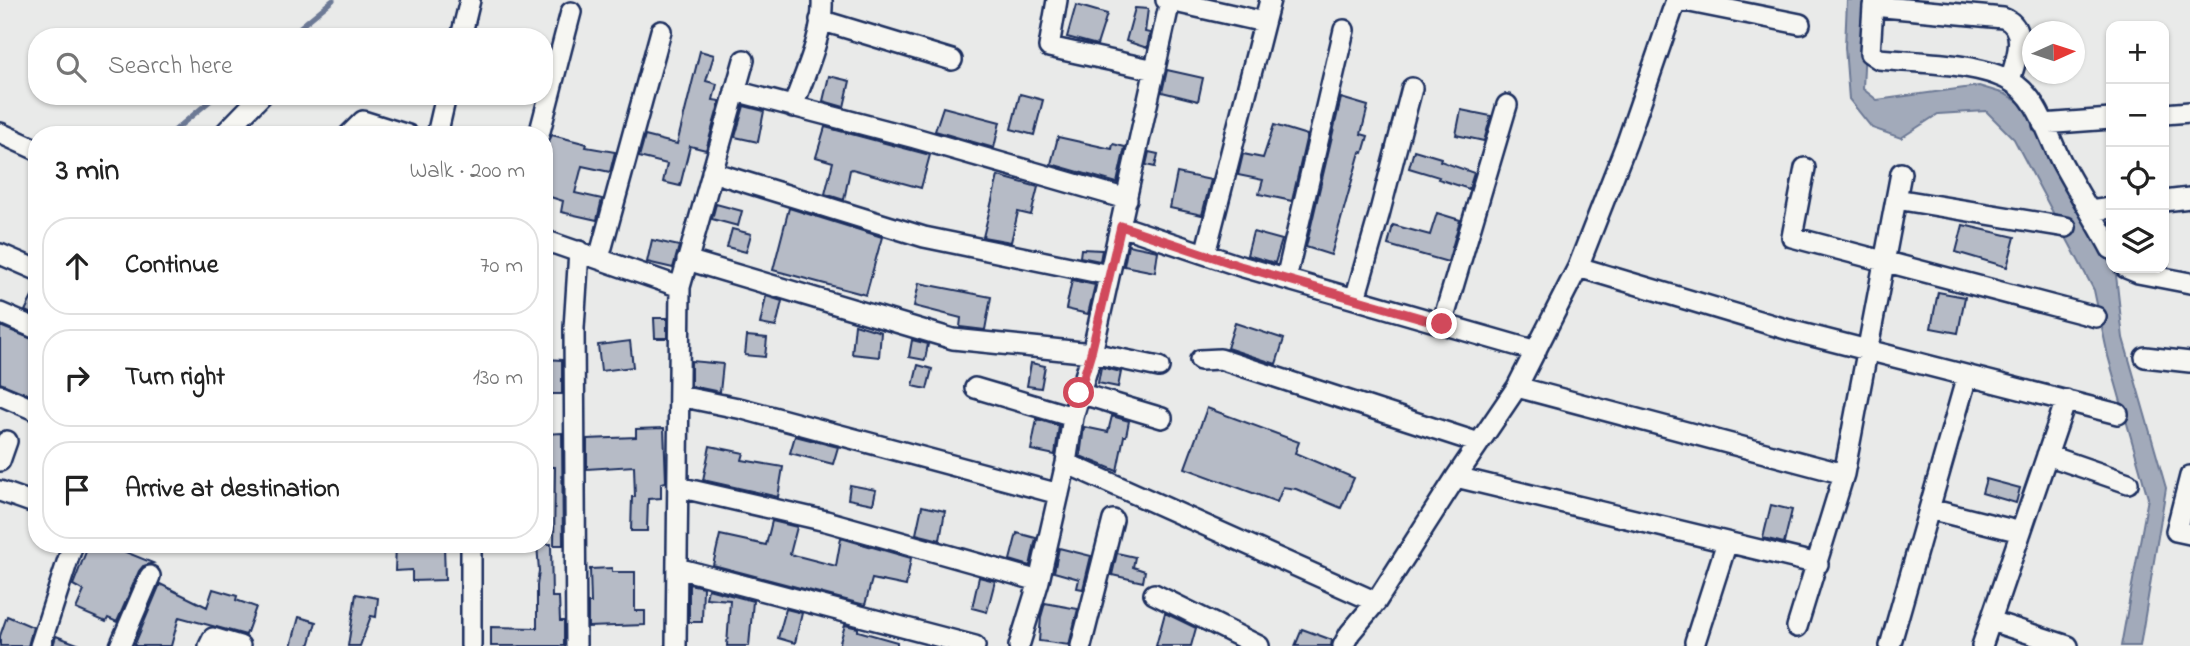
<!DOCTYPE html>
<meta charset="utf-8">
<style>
body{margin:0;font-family:"Indie Flower",sans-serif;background:#f2f2f2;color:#222}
.controls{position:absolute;right:21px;top:21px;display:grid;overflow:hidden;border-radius:14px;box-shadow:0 2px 5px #0004}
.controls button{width:63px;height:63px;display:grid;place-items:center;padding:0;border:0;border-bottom:2px solid #e0e0e0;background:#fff;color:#222;font:35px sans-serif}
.compass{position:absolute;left:2022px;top:21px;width:63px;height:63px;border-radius:50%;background:#fff;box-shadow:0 2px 5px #0004;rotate:87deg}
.stop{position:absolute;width:21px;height:21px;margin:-16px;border:5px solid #d1495b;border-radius:50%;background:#fff}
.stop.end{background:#d1495b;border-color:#fff;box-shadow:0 2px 7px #0008}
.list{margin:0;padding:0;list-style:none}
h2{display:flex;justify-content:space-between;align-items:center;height:91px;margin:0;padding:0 28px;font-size:30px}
h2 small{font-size:23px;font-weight:400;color:#767676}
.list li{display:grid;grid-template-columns:46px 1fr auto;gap:21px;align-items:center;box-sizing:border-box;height:98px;margin:0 14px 14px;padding:0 14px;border:2px solid #e0e0e0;border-radius:28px}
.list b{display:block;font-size:26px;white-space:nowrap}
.list em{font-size:23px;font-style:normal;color:#767676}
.icon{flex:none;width:38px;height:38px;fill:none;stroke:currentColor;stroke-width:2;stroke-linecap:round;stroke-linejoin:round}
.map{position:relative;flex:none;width:2190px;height:646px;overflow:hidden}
.search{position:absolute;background:#fff;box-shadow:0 2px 5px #0004;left:28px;top:28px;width:525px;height:77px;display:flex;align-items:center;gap:18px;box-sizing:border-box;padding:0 24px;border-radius:28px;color:#767676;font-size:26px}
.panel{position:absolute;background:#fff;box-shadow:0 2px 5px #0004;left:28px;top:126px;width:525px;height:427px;border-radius:28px}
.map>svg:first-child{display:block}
.water{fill:#a2aaba;stroke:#6c7995;stroke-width:2}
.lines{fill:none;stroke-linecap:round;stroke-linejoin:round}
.stream{stroke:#6c7995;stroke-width:5}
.building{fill:#b6bbc6;stroke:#1b2f5e;stroke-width:2}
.minor-casing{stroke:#1b2f5e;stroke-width:24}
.minor{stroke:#f6f6f2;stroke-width:19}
.route{stroke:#d1495b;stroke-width:9}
</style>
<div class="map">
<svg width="2190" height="646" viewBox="0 0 2190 646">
<rect width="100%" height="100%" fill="#e9eae9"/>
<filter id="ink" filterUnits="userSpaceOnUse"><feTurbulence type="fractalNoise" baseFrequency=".0143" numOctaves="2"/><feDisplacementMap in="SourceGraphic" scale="14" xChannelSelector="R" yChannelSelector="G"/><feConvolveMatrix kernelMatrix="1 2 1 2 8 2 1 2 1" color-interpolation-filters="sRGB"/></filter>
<g filter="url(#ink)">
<!-- water -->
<path class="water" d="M1847,0H1867L1863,89L1877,100L1979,86L2005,94L2022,104L2116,275L2123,338L2166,488L2140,646H2121L2148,498L2108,356L2094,290L2014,139L1986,111L1938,114L1901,138L1872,128L1849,99L1845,47Z"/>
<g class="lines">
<!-- stream -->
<path class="stream" d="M288,37L333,0
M169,135L216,96"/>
</g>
<!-- building -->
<path class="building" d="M1076,5L1107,14L1097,45L1067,37Z
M1135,8L1148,9L1145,32L1150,33L1147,48L1126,41Z
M700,51L714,55L706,81L717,84L713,100L720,101L706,150L690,146L680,186L663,182L667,164L639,157L645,136L677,144Z
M1167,70L1203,78L1198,101L1162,92Z
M829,76L850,81L844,107L823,101Z
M1020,94L1043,100L1034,135L1011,129Z
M1341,98L1368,106L1361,134L1368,136L1363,153L1360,152L1331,255L1306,247Z
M744,106L764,111L758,142L735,137Z
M943,107L1000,122L994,148L935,131Z
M1461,110L1491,116L1484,141L1456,135Z
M1274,125L1307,135L1292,201L1259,194L1263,180L1238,175L1243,154L1263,158Z
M825,127L930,155L921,188L852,169L850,170L844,200L825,194L833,162L816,157Z
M552,135L587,144L586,147L615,152L610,172L582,166L575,193L602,199L597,220L561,212L563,201L544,195V146L548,143Z
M1058,137L1112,149L1113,144L1125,147L1117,183L1051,164Z
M1414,150L1441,158L1440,161L1474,173L1469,189L1438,179L1439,177L1409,168Z
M1149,152L1158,154L1155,167L1146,165Z
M1177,173L1211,180L1202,215L1170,208Z
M998,176L1038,187L1031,215L1018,212L1011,242L983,237Z
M716,204L742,211L738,226L712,219Z
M789,208L882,237L866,295L773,270Z
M1437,213L1460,220L1448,262L1388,245L1393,225L1430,235Z
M1963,225L2015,237L2007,267L1956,252Z
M732,229L751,234L746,252L727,247Z
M1253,232L1282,240L1275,263L1247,255Z
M652,240L679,246L673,268L647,262Z
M1128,245L1158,251L1155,272L1124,266Z
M1081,249L1102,250L1100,261L1080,257Z
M1072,280L1095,285L1088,314L1066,309Z
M919,283L991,297L985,330L960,327L961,318L914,306Z
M37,287V316L25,311Z
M1938,292L1965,297L1958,333L1931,328Z
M766,296L782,301L776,327L760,324Z
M654,318H667V338H655Z
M1235,323L1284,339L1276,364L1227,348Z
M855,324L881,332L879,357L852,354Z
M0,326L37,341V398L0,383Z
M747,336L767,338L765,357L745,355Z
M912,340L928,344L925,360L909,357Z
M630,341L633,367L601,371L598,345Z
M544,359L562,360V394H544Z
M691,361L723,364L720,392L691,386Z
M1031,363L1045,366L1041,388L1027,386Z
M918,365L932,369L927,389L913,386Z
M1101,367L1121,372L1118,387L1098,383Z
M1207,408L1299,442L1295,453L1354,478L1341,508L1296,489L1283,487L1277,502L1185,468Z
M1112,416L1129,421L1126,436H1124L1117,471L1080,456L1084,427L1108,432Z
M1037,419L1059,426L1055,455L1031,450Z
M664,428L666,482L661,483V498L648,499L647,531H631L632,497H635L634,466L587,469V439L636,437V429Z
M562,433L563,545H554L555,467H544V434Z
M795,436L838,447L833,464L790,453Z
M710,446L744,453L742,460L783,467L778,497L703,480Z
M1986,479L2020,488L2016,503L1982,493Z
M850,485L876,490L873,504L848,499Z
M1771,505L1792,510L1784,543L1763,538Z
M922,506L945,511L940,540L916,534Z
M772,521L797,527L790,554L836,566L841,538L911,558L906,586L872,579L865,605L713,565L720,535L766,545Z
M1017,533L1036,538L1030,566L1010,560Z
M89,544H106L153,563L143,566L139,571L117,622L108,618L106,622L76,609L84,591L73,585Z
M396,544H444L445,580L412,581V570L395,571Z
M537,544H551L552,597H559L560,621H564V646H491V627L537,628V585L539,571Z
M1059,548L1091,556L1083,589L1077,588L1079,579L1054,572Z
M1117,553L1135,557L1133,567L1145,571L1143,582L1112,575Z
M612,568V572H635V611H645V625L588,627V603H591L590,569Z
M979,577L995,581L987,612L972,608Z
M160,584L207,607L213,589L237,596L236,600L256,607L246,635L179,617L171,646H134Z
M689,584L703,587L702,622H689Z
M708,589L753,601L749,646H727L730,600L706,598Z
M356,594L378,598L376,617L371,616L360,646H348Z
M1045,603L1078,609L1069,645L1039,641L1041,617Z
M786,609L802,613L795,643L778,638Z
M1165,613L1196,628L1191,646H1156Z
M7,616L33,627L28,646H0V636Z
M299,617L316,622L309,646H291Z
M845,625L858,628V631L897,642V646H839Z
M1302,629L1332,640L1331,646H1295Z
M56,636L80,645V646H53Z"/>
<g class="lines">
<!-- minor casing -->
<g class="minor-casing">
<path id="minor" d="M1057,0L1049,47L1155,70
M1166,0L1264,22
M1676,0L1627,142L1578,267L1789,330L2118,414
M1680,0L1800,24
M820,20L952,60
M461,37L470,0
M2010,80C2016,61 2029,27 2003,18L1873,6L1870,53L1879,59C1916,63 1978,62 2010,81C2038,96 2047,134 2061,161C2077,191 2095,219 2111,249
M735,91L915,138L1127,199
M793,107C804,75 824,34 822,0
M2164,114L2190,112
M2043,124L2111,119
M0,133L37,150
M223,135L261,96
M349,135L363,121L408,135
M437,135L446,96
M539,135L571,12
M1805,168L1792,237L2096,317
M712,172L924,237L1109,275
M1896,199L2066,227
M2164,201L2190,198
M2090,211L2111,208
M1121,226L1240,266L1536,351
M544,240L680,287
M0,254L37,270
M1205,254L1270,0
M599,258L661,31
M687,260L953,339L1092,353L1159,367
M2126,268L2138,273L2190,283
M1286,279L1344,30
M1355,299L1379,215L1412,88
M0,313L37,329
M1442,324L1507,105
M2145,357L2190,362
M1200,360L1220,359L1479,443
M1517,387L1844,474
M975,388L1073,417
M1079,393L1162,418
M0,395L37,411
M679,396L743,409L1059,494
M2047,455L2128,483
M0,461L7,441
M1066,463L1376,602
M2190,476L2176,531L2190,534
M1456,477L1818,564
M678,487L826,521L1039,581
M0,491L37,504
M1929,509L2021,532
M677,568L975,646
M1154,594L1259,646
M1991,621L2068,646
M1797,627L1844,474L1901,173
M1695,642L1727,542
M40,646L73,544
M120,646L150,576
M209,646L213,638L240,646
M471,646V544
M576,646L574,328L579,251
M676,646L680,287L744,60
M1019,646L1039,581L1066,463L1073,417L1092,353L1170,1
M1081,646L1113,520
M1343,646L1350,633L1376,602L1456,477L1517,387L1578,267
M1890,646L1967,376
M1982,646L2066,400"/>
</g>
<!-- minor -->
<use href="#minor" class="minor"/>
</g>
</g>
<g class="lines" filter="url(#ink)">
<!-- route -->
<path class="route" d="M1079,393L1091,353L1121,226L1240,266L1442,324"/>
</g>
</svg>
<div class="controls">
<button>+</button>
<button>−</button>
<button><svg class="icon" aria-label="locate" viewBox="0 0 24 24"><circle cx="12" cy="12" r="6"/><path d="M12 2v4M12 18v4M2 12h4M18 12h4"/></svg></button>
<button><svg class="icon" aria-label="layers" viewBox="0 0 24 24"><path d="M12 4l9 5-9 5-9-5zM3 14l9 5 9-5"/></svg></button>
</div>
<svg class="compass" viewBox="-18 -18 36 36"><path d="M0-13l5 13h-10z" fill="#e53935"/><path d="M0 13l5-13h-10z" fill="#767676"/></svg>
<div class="stop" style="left:1079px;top:393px"></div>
<div class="stop end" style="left:1442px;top:324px"></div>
<div class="search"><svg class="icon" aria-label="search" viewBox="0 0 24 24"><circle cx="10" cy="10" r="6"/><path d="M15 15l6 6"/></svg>Search here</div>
<section class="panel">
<h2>3 min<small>Walk · 200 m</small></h2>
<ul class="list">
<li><svg class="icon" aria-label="ahead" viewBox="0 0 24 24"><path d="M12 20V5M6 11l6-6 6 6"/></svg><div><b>Continue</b></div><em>70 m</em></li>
<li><svg class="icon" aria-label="right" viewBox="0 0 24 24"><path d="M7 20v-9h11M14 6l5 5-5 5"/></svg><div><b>Turn right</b></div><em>130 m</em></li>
<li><svg class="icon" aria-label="arrive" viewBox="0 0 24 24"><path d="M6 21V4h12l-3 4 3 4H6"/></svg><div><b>Arrive at destination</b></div></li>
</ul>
</section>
</div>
